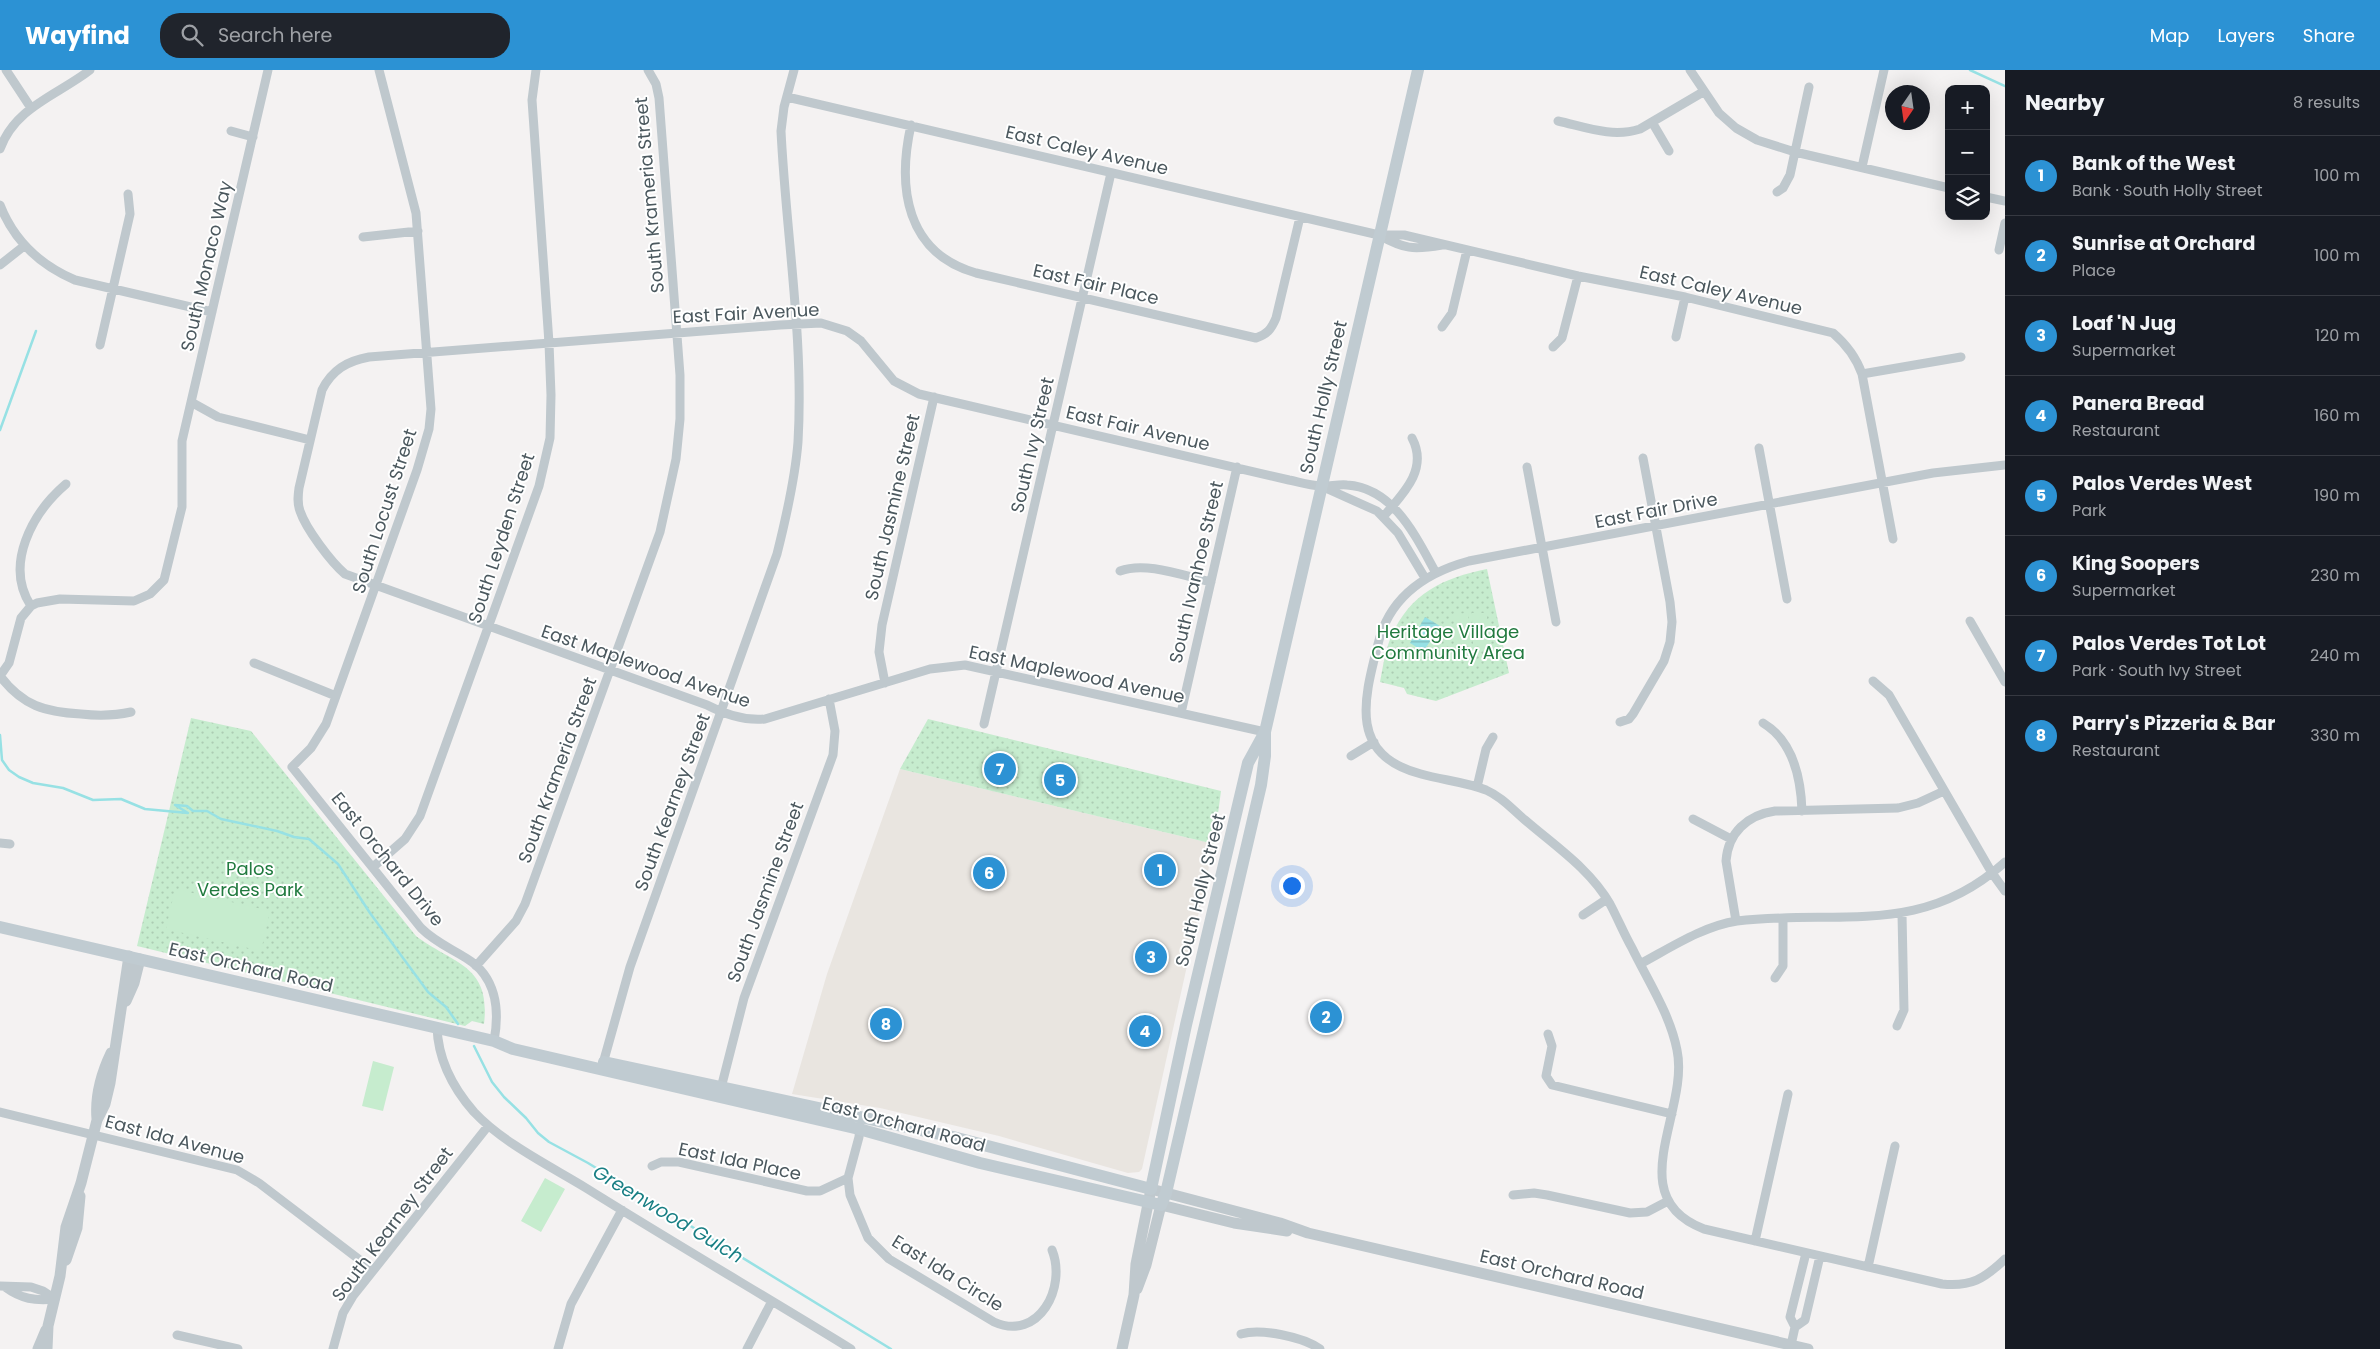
<!DOCTYPE html>
<meta charset="utf-8">
<style>
body{margin:0;font-family:Poppins,sans-serif;background:#20242c;color:#f1f3f6}
.controls{position:absolute;right:15px;top:15px;display:grid;overflow:hidden;border-radius:10px;box-shadow:0 5px 20px #0002}
.controls button{width:45px;height:45px;display:grid;place-items:center;padding:0;border:0;border-bottom:1px solid #363941;background:#171b24;color:#f1f3f6;font:25px sans-serif}
.compass{position:absolute;left:1885px;top:15px;width:45px;height:45px;border-radius:50%;background:#171b24;box-shadow:0 5px 20px #0002;rotate:193deg}
.you{position:absolute;left:1291px;top:815px;width:18px;height:18px;margin:-12px;border:4px solid #fff;border-radius:50%;background:#1a73e8;box-shadow:0 0 0 8px #1a73e833}
.badge{display:grid;place-items:center;width:32px;height:32px;border-radius:50%;background:#2c92d4;color:#fff;font-size:16px;font-weight:700}
.pin{position:absolute;translate:-50% -50%;border:2px solid #fff;box-shadow:0 1px 5px #0006}
.list{margin:0;padding:0;list-style:none}
h2{display:flex;justify-content:space-between;align-items:center;height:65px;margin:0;padding:0 20px;font-size:21px}
h2 small{font-size:16px;font-weight:400;color:#9ea1a6}
.list li{display:grid;grid-template-columns:32px 1fr auto;gap:15px;align-items:center;box-sizing:border-box;height:80px;padding:0 20px;border-top:1px solid #363941}
.list b{display:block;font-size:19px;white-space:nowrap}
.list p{margin:0;font-size:16px;white-space:nowrap;color:#9ea1a6}
.list em{font-size:16px;font-style:normal;color:#9ea1a6}
.icon{flex:none;width:28px;height:28px;fill:none;stroke:currentColor;stroke-width:2;stroke-linecap:round;stroke-linejoin:round}
.map{position:relative;flex:none;width:2005px;height:1279px;overflow:hidden}
header{display:flex;align-items:center;gap:30px;box-sizing:border-box;height:70px;padding:0 25px;background:#2c92d4;color:#fff}
header strong{font-size:24px}
nav{display:flex;gap:28px;margin-inline-start:auto;font-size:18px}
.search{width:350px;height:45px;background:#20242c;display:flex;align-items:center;gap:12px;box-sizing:border-box;padding:0 18px;border-radius:20px;color:#9ea1a6;font-size:19px}
main{display:flex}
aside{flex:1;background:#171b24}
.map>svg:first-child{display:block}
.commercial{fill:#e9e5e0}
.grass{fill:url(#grass-dots)}
.pitch{fill:#c6ecce}
.water{fill:url(#water-rules)}
.lines{fill:none;stroke-linecap:round;stroke-linejoin:round}
.stream{stroke:#97e1e4;stroke-width:2.5}
.minor{stroke:#bfc8cd;stroke-width:9}
.tertiary{stroke:#bfc8cd;stroke-width:11}
.secondary{stroke:#c0cbd1;stroke-width:12}
.labels{text-anchor:middle;dominant-baseline:central;stroke-width:4;stroke-linejoin:round;paint-order:stroke}
.street-label{font-size:18px;fill:#4b585e;stroke:#fff}
.park-label{font-size:18px;fill:#217a3f;stroke:#fff}
.water-label{font-size:19px;font-style:italic;fill:#197f84;stroke:#fff}
</style>
<header>
<strong>Wayfind</strong>
<div class="search"><svg class="icon" aria-label="search" viewBox="0 0 24 24"><circle cx="10" cy="10" r="6"/><path d="M15 15l6 6"/></svg>Search here</div>
<nav><a>Map</a><a>Layers</a><a>Share</a></nav>
</header>
<main>
<div class="map">
<svg width="2005" height="1279" viewBox="0 0 2005 1279">
<defs>
<pattern id="grass-dots" width="8" height="8" patternUnits="userSpaceOnUse" patternTransform="scale(1.25)"><rect width="8" height="8" fill="#c6ecce"/><path d="M2 2h.1M6 6h.1" fill="none" stroke="#acccb3" stroke-width="1.8" stroke-linecap="round"/></pattern>
<pattern id="water-rules" width="6" height="5" patternUnits="userSpaceOnUse" patternTransform="scale(1.25)"><rect width="6" height="5" fill="#97e1e4"/><path d="M0 2.5h6" fill="none" stroke="#7db9bc"/></pattern>
</defs>
<rect width="100%" height="100%" fill="#f4f2f2"/>
<!-- commercial -->
<path class="commercial" d="M900,699L1214,774L1142,1099L1139,1102L1128,1103L999,1066L880,1038L792,1024L827,904Z"/>
<!-- grass -->
<path class="grass" d="M1487,499L1509,603L1436,631L1407,624L1404,618L1380,612C1383,597 1385,581 1391,567C1410,523 1443,508 1487,499Z
M191,648L251,661L416,866C455,895 491,895 484,954L472,951L465,956L137,876Z
M928,649L1221,721L1214,774L900,699Z"/>
<!-- pitch -->
<path class="pitch" d="M1468,543L1469,574H1454V544Z
M1472,543H1487V574H1473Z
M175,819L270,841L261,881L166,859Z
M373,991L394,997L383,1041L362,1036Z
M545,1108L565,1119L541,1162L521,1151Z"/>
<!-- water -->
<path class="water" d="M1425,547L1440,556L1425,579L1428,580L1426,583L1410,573Z"/>
<g class="lines">
<!-- stream -->
<path class="stream" d="M1970,0L2005,16
M0,360L36,261
M0,665L2,690L9,700L19,707L33,713L63,718L93,730L121,729L145,739L188,743L175,735L187,736L193,741H207L221,749L277,761L294,767L309,769L338,794L370,843L428,922L446,937L458,954
M474,976L492,1012L504,1027L526,1048L538,1063L549,1072L588,1093L891,1279"/>
<!-- minor -->
<path class="minor" d="M6,0L31,38
M379,0L416,143L431,339L429,359L417,400L326,654L311,678L292,697L421,858C435,872 450,878 466,888C496,906 500,939 494,971
M1690,0L1719,43L1736,58L1757,70L1795,82L1949,118
M787,27L1379,165H1404L1578,206L1685,227L1833,263C1847,275 1856,287 1862,304L1893,469
M1558,51C1585,57 1612,68 1640,59L1703,22
M1652,52L1669,81
M911,55C897,118 906,183 976,203L1256,268C1267,264 1271,260 1276,248L1300,147
M231,61L253,67
M0,79C15,37 58,25 90,0
M1862,97L1884,0
M1777,122L1783,118L1790,105L1809,17
M1986,127L2005,131
M0,135C14,171 40,195 75,210L212,242
M1379,165C1404,179 1413,180 1442,175
M363,167L418,161
M1999,180L2005,153
M0,195L24,176
M1442,257L1452,243L1467,180
M1676,267L1685,227
M100,275L130,144L128,124
M1553,277L1562,268L1578,206
M1862,304L1961,287
M191,332L218,347L310,370
M1759,378L1787,529
M2005,395L1933,403L1469,491C1425,503 1389,528 1378,574C1364,629 1348,685 1421,704C1442,710 1466,712 1486,720C1502,727 1512,739 1525,750C1555,776 1590,799 1610,834C1618,849 1624,864 1632,878C1648,911 1670,944 1677,980C1690,1041 1620,1127 1704,1159L1942,1214C1971,1217 1984,1209 2005,1189
M1527,397L1556,552
M1321,416L1377,441L1398,463L1425,508
M1383,447C1402,425 1429,400 1412,368
M1120,501C1146,491 1184,506 1211,512
M31,536C4,495 32,443 66,414
M1970,551L2005,612
M254,593L336,626
M0,606L9,593L21,548L31,536L37,533L60,529L134,531L150,524L164,510L182,437V371L268,0
M0,606C23,636 45,642 81,644C99,646 113,646 131,642
M1873,611L1889,625L1992,803L2005,821
M885,613L879,582L882,555L934,327
M1181,643L1237,397
M1620,652L1629,649L1633,644L1664,591L1670,572L1672,552L1670,532L1643,388
M1763,653C1793,671 1801,709 1802,741
M984,654L1111,103
M1265,662L965,595L930,599L765,649C744,651 726,645 707,635L345,504C331,492 306,459 300,441C297,433 298,426 299,418L322,320C332,300 347,291 369,287L780,255L821,253L847,261L861,271L894,311L919,324L1289,410C1299,412 1309,415 1320,416C1328,417 1338,414 1347,415C1394,418 1416,467 1436,503
M1351,686L1374,672
M1477,717L1486,679L1493,667
M1693,749L1731,769
M0,773L10,774
M373,797L405,769L420,746L539,416L550,368L551,325L549,273L532,30L536,0
M1583,845L1607,829
M1736,851L1726,791C1728,763 1747,745 1775,741L1898,738L1918,733L1944,721
M1640,894C1670,878 1703,856 1737,851C1837,839 1921,868 2005,792
M476,896L516,851L525,834L660,462L676,389L680,349V305L659,28L656,14L648,0
M1775,908L1783,896V849
M1897,956L1904,940L1902,844
M437,957C438,989 453,1018 474,1042C503,1073 550,1096 586,1118C674,1173 763,1225 851,1279
M1548,964L1552,976L1546,1006L1552,1015L1672,1044
M602,997L630,897L777,484C786,448 795,410 798,372C804,269 786,164 781,61L784,37L794,0
M720,1022L744,928L833,685L835,661L829,629
M0,1042L237,1100L259,1113L373,1200
M860,1056L859,1067L848,1108L850,1125L868,1168L889,1189L994,1252C1039,1272 1067,1217 1052,1180
M652,1096L661,1092H679L807,1121H820L848,1108
M1513,1125L1534,1123L1547,1125L1630,1143L1647,1142L1668,1131
M1755,1171L1788,1024
M1868,1197L1895,1076
M0,1216L31,1217L43,1221L55,1229
M5,1217C21,1229 35,1231 55,1229
M1795,1257L1805,1250L1820,1186
M1241,1264C1261,1258 1303,1267 1320,1279
M177,1265L238,1279
M1791,1275L1795,1257L1790,1247L1806,1183
M333,1279L343,1243L353,1226L488,1056
M558,1279L571,1234L622,1140
M747,1279L772,1231"/>
<!-- tertiary -->
<path class="tertiary" d="M126,931L134,913L140,889
M97,1049C95,1026 101,1004 111,983
M66,1190L77,1158L80,1126
M1137,1219L1146,1195L1161,1135L1234,1153L1287,1161
M38,1279L46,1260
M47,1279L48,1256L60,1206L66,1157L81,1113L97,1050L105,1034L110,1013L129,886
M1122,1279L1134,1225L1136,1194L1151,1119L1280,1153L1308,1163L1808,1279"/>
<!-- secondary -->
<path class="secondary" d="M0,857L494,971L513,979L859,1059L980,1093L1161,1135L1166,1123L1261,715L1265,686V662L1418,0
M604,992L953,1067L1151,1119L1186,955L1248,693L1265,662"/>
</g>
<g class="labels">
<!-- street labels -->
<g class="street-label">
<text transform="translate(1087 80) rotate(13)">East Caley Avenue</text>
<text transform="translate(649 125) rotate(-95)">South Krameria Street</text>
<text transform="translate(206 196) rotate(-77)">South Monaco Way</text>
<text transform="translate(1096 214) rotate(13)">East Fair Place</text>
<text transform="translate(1721 220) rotate(13)">East Caley Avenue</text>
<text transform="translate(746 243) rotate(-3)">East Fair Avenue</text>
<text transform="translate(1323 327) rotate(-77)">South Holly Street</text>
<text transform="translate(1138 358) rotate(13)">East Fair Avenue</text>
<text transform="translate(1032 375) rotate(-77)">South Ivy Street</text>
<text transform="translate(892 437) rotate(-77)">South Jasmine Street</text>
<text transform="translate(1656 440) rotate(-11)">East Fair Drive</text>
<text transform="translate(384 441) rotate(-72)">South Locust Street</text>
<text transform="translate(501 468) rotate(-72)">South Leyden Street</text>
<text transform="translate(1196 502) rotate(-77)">South Ivanhoe Street</text>
<text transform="translate(646 596) rotate(19)">East Maplewood Avenue</text>
<text transform="translate(1077 604) rotate(12)">East Maplewood Avenue</text>
<text transform="translate(557 700) rotate(-70)">South Krameria Street</text>
<text transform="translate(672 732) rotate(-70)">South Kearney Street</text>
<text transform="translate(388 789) rotate(51)">East Orchard Drive</text>
<text transform="translate(1200 820) rotate(-76)">South Holly Street</text>
<text transform="translate(765 822) rotate(-70)">South Jasmine Street</text>
<text transform="translate(251 897) rotate(13)">East Orchard Road</text>
<text transform="translate(904 1054) rotate(15)">East Orchard Road</text>
<text transform="translate(175 1069) rotate(15)">East Ida Avenue</text>
<text transform="translate(740 1091) rotate(12)">East Ida Place</text>
<text transform="translate(392 1154) rotate(-53)">South Kearney Street</text>
<text transform="translate(948 1203) rotate(32)">East Ida Circle</text>
<text transform="translate(1562 1204) rotate(13)">East Orchard Road</text>
</g>
<!-- park labels -->
<g class="park-label">
<text x="1448" y="561">Heritage Village<tspan x="1448" dy="21">Community Area</tspan></text>
<text x="250" y="798">Palos<tspan x="250" dy="21">Verdes Park</tspan></text>
</g>
<!-- water labels -->
<g class="water-label">
<text transform="translate(668 1144) rotate(31)">Greenwood Gulch</text>
</g>
</g>
</svg>
<div class="controls">
<button>+</button>
<button>−</button>
<button><svg class="icon" aria-label="layers" viewBox="0 0 24 24"><path d="M12 4l9 5-9 5-9-5zM3 14l9 5 9-5"/></svg></button>
</div>
<svg class="compass" viewBox="-18 -18 36 36"><path d="M0-13l5 13h-10z" fill="#e53935"/><path d="M0 13l5-13h-10z" fill="#9ea1a6"/></svg>
<div class="you"></div>
<div class="pin badge" style="left:1160px;top:800px">1</div>
<div class="pin badge" style="left:1326px;top:947px">2</div>
<div class="pin badge" style="left:1151px;top:887px">3</div>
<div class="pin badge" style="left:1145px;top:961px">4</div>
<div class="pin badge" style="left:1060px;top:710px">5</div>
<div class="pin badge" style="left:989px;top:803px">6</div>
<div class="pin badge" style="left:1000px;top:699px">7</div>
<div class="pin badge" style="left:886px;top:954px">8</div>
</div>
<aside>
<h2>Nearby<small>8 results</small></h2>
<ul class="list">
<li><span class="badge">1</span><div><b>Bank of the West</b><p>Bank · South Holly Street</p></div><em>100 m</em></li>
<li><span class="badge">2</span><div><b>Sunrise at Orchard</b><p>Place</p></div><em>100 m</em></li>
<li><span class="badge">3</span><div><b>Loaf 'N Jug</b><p>Supermarket</p></div><em>120 m</em></li>
<li><span class="badge">4</span><div><b>Panera Bread</b><p>Restaurant</p></div><em>160 m</em></li>
<li><span class="badge">5</span><div><b>Palos Verdes West</b><p>Park</p></div><em>190 m</em></li>
<li><span class="badge">6</span><div><b>King Soopers</b><p>Supermarket</p></div><em>230 m</em></li>
<li><span class="badge">7</span><div><b>Palos Verdes Tot Lot</b><p>Park · South Ivy Street</p></div><em>240 m</em></li>
<li><span class="badge">8</span><div><b>Parry's Pizzeria &amp; Bar</b><p>Restaurant</p></div><em>330 m</em></li>
</ul>
</aside>
</main>
